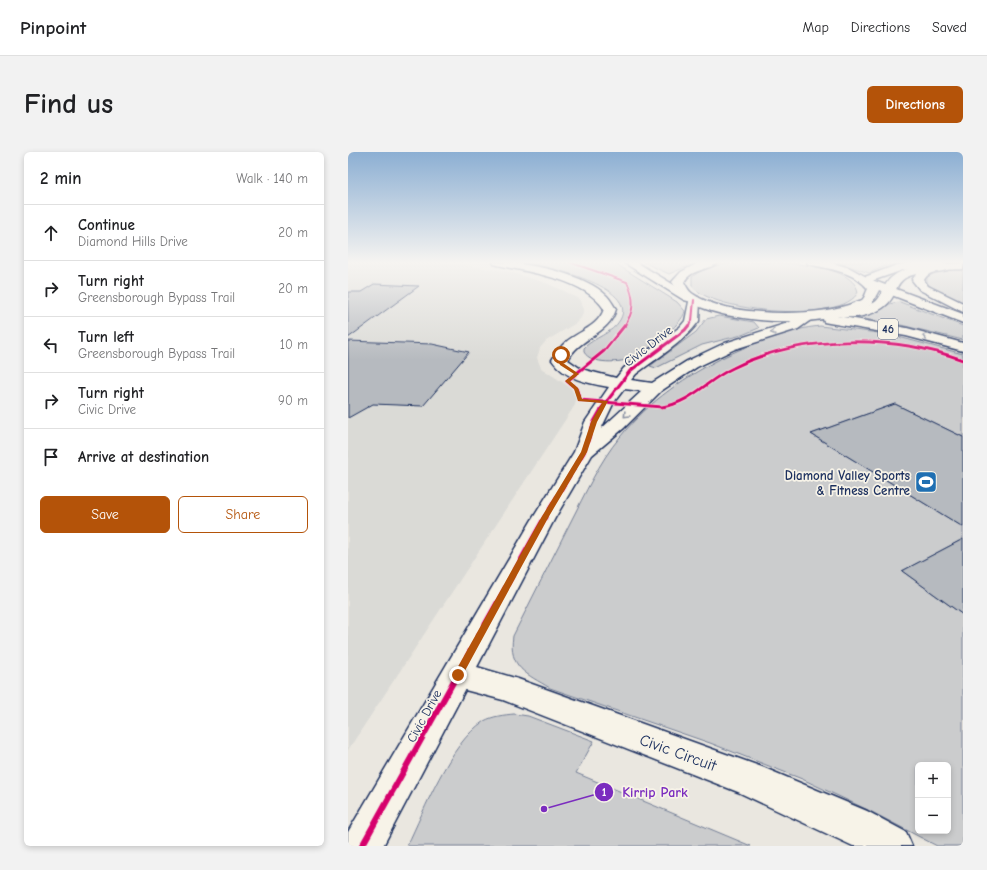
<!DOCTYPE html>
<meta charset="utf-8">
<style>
body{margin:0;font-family:"Comic Neue",sans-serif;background:#f2f2f2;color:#202124}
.controls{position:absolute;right:12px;bottom:12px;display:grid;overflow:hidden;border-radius:6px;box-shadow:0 2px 6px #0003}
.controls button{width:36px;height:36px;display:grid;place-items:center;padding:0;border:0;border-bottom:1px solid #e0e0e0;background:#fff;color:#202124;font:20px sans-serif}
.stop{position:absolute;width:12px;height:12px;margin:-9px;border:3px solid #b45309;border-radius:50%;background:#fff}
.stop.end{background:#b45309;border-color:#fff;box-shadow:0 1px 4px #0008}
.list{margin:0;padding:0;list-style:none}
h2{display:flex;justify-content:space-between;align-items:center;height:52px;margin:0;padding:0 16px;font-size:17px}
h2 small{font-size:13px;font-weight:400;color:#757577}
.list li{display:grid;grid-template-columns:26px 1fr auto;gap:12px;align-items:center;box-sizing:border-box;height:56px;padding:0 16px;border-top:1px solid #e0e0e0}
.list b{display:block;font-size:15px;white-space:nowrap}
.list p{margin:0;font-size:13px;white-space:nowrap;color:#757577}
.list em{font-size:13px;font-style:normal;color:#757577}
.actions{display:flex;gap:8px;padding:12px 16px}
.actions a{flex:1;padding:9px 0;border:1px solid #b45309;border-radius:6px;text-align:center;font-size:14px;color:#b45309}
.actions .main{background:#b45309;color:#fff}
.icon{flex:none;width:22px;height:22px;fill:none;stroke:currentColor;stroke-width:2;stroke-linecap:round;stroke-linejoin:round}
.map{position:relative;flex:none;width:615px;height:694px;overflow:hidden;border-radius:6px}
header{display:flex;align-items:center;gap:24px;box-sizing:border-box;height:56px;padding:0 20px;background:#fff;border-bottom:1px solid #e0e0e0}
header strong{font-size:19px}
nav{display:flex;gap:22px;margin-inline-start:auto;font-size:14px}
.intro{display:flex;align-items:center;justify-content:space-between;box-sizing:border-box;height:96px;padding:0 24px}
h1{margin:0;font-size:28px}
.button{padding:10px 18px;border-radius:6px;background:#b45309;color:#fff;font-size:14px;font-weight:700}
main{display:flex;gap:24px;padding:0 24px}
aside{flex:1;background:#fff;border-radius:6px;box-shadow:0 2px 6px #0003}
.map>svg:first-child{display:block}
.built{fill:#dadad6}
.green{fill:#cbcccd;stroke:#737e96;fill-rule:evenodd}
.building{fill:#b6babf;stroke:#1b2f5e}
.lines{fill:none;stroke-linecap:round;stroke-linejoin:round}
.minor-casing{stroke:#1b2f5e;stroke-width:3}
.major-casing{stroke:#1b2f5e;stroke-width:3}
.highway-casing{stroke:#1b2f5e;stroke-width:3}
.minor{fill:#f7f3e8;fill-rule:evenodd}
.major{fill:#f7f3e8;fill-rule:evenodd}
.highway{fill:#f7f3e8;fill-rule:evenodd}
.cycleway-far4-casing{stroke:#f7f3e8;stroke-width:3.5}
.cycleway-far3-casing{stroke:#f7f3e8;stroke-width:4.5}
.cycleway-far2-casing{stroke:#f7f3e8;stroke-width:6}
.cycleway-far1-casing{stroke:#f7f3e8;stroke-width:8}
.cycleway-casing{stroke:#f7f3e8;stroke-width:8}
.cycleway-far4{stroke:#d6006c;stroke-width:2}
.cycleway-far3{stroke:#d6006c;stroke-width:3}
.cycleway-far2{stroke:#d6006c;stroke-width:3.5}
.cycleway-far1{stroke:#d6006c;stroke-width:5}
.cycleway{stroke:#d6006c;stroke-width:6}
.oneway{stroke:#8991a3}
.route{fill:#b45309}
.labels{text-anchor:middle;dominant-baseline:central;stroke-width:3.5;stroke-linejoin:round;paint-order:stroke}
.shield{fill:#f7f3e8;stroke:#5d6a87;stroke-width:1}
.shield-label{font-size:12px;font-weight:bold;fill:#1b2f5e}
.street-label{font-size:13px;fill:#1b2f5e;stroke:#f7f3e8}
.poi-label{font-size:13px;font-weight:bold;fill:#1b2f5e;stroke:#f7f3e8;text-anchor:end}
.near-street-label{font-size:16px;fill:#1b2f5e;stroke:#f7f3e8}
.leader{fill:none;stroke:#7b2cbf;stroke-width:1.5}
.callout-dot{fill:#7b2cbf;stroke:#f7f3e8;stroke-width:1.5}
.mark-label{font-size:12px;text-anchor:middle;font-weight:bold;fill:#fff}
.callout-label{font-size:14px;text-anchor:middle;font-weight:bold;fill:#7b2cbf;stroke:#f7f3e8;stroke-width:3.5;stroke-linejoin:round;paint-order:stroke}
</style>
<header>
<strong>Pinpoint</strong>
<nav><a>Map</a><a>Directions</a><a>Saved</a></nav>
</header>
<div class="intro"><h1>Find us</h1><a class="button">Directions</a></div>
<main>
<aside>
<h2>2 min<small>Walk · 140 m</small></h2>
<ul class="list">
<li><svg class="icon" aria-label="ahead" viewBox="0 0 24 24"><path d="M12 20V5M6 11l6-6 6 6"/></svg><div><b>Continue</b><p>Diamond Hills Drive</p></div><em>20 m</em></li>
<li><svg class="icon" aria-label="right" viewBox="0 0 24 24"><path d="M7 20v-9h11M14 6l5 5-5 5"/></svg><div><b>Turn right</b><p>Greensborough Bypass Trail</p></div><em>20 m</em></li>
<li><svg class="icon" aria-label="left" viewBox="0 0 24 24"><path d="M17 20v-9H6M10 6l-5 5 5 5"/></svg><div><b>Turn left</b><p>Greensborough Bypass Trail</p></div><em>10 m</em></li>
<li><svg class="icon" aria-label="right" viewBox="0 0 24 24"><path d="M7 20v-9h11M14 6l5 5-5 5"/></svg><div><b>Turn right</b><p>Civic Drive</p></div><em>90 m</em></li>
<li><svg class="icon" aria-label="arrive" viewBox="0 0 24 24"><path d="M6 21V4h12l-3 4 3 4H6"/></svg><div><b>Arrive at destination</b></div></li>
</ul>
<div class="actions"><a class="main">Save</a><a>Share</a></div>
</aside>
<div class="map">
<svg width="615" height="694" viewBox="0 0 615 694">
<rect width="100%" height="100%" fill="#eae7e0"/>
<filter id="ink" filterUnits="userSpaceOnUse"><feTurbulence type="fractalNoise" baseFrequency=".025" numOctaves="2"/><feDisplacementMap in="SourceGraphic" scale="8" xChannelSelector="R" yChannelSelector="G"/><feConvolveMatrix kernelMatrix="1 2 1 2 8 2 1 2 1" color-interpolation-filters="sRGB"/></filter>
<g filter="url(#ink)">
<!-- built -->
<path class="built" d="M0,110H93L158,119L198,131L214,138L231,147L236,157L233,166L228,171L198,189L192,196L189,206L193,216L223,236L228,247L227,253L0,598Z"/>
<!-- green -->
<path class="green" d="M175,110H265L329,150L337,159C335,172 298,200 285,206C273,211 243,213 236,200V196C246,185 264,182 272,168C292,134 196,114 175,110Z
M295,110H350L321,122Z
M392,110C416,110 504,108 510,140C496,172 364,161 344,134V125C357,114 375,112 392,110Z
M489,110H562L538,114L521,121Z
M615,116V153L588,139L579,131V125L592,119Z
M552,150L615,174V188L553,173L517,167L512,163C526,159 538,151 552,150Z
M371,164L406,170L411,176L394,183L354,193L308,216L302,214L348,180L358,167Z
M472,174L539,182L615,202V285L547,252L463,282L615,375V387L554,419L615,463V694H589L520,658L454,627L362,591L202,536C179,522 160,516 165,484C184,446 203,409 222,371C237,342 251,310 272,285C301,249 339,223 380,203C408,190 441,177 472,174ZM570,613H600V679H570Z
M166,562L180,564L246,589L228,621L403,694H59C77,657 101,592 136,569C145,564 156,563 166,562Z"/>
<!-- building -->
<path class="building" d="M26,132L71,134L0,186V140H13Z
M0,189L84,192L121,200L75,254L25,252L0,266Z
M547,252L615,285V375L463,282Z
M615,387V463L554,419Z"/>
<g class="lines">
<!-- minor casing -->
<g class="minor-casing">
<path id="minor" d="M145,110C177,110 236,121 259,144C263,148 265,153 268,157C261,183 231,185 220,208L233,217L268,226L276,216L332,175L337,169L342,145H350L352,148L351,169C335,191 309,206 288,222L283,228L304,231L339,209L377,191L440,171L456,162H466L467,165L450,177L387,197L349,215L313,239L276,276L244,303L207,366L129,515L170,527L414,615L519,659L558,680L564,694H505L390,640L155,548L117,538L35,694H0V680L185,366L226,300L237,270L261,235C239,231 217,227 204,208C208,201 212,195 218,190C231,179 250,175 256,157C235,125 180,121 146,112ZM276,237L294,239L253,277L266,250Z
M595,113L600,116L599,118C585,122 570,119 557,126C548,132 549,138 544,146C534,163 506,168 488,164L487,161C491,155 513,157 522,153C533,148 533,141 538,132C549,114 577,114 595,113Z"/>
</g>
<!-- major casing -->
<g class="major-casing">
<path id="major" d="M275,110H288L346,145L340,149L336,148Z
M567,110H595L594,112L615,111V117C603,118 582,116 576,128L580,134L615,151V160L572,138L564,128L569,121L580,115L555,118L518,131L512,128L514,126L549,113Z"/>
</g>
<!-- highway casing -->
<g class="highway-casing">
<path id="highway" d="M352,110H371C360,119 344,116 336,130C338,134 341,140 345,142C377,165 470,166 506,151C508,150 512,149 514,148C517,146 518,140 520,137C506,119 481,117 460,112L459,110H481L502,116L524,128L615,162V171L531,138L523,153L502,162L489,164L559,176L615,191V199L558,184L481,171L476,170L475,167C438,173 368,168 337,147C332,144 328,135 324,130L333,120Z"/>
</g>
<!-- minor -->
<use href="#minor" class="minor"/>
<!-- major -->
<use href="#major" class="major"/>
<!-- highway -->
<use href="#highway" class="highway"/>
<!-- cycleway-far4 casing -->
<g class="cycleway-far4-casing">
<path id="cycleway-far4" d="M221,110L279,130C287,146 287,159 276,174
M340,174L344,169L346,148"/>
</g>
<!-- cycleway-far3 casing -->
<g class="cycleway-far3-casing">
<path id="cycleway-far3" d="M277,173L256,199L219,229L228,236L232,248L314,255C343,251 359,228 385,216C452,182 545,183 615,208
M253,257L282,219L337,178L341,173"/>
</g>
<!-- cycleway-far2 casing -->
<g class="cycleway-far2-casing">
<path id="cycleway-far2" d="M196,366L236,300L246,270L254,256"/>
</g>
<!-- cycleway-far1 casing -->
<g class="cycleway-far1-casing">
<path id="cycleway-far1" d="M117,508L197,365"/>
</g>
<!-- cycleway casing -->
<g class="cycleway-casing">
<path id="cycleway" d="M14,694L118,507"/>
</g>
<!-- cycleway-far4 -->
<use href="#cycleway-far4" class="cycleway-far4"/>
<!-- cycleway-far3 -->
<use href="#cycleway-far3" class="cycleway-far3"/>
<!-- cycleway-far2 -->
<use href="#cycleway-far2" class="cycleway-far2"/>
<!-- cycleway-far1 -->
<use href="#cycleway-far1" class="cycleway-far1"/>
<!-- cycleway -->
<use href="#cycleway" class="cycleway"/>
</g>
<!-- one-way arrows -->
<defs><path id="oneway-chevron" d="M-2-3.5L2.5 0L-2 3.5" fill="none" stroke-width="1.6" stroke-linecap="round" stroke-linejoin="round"/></defs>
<g class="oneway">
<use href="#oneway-chevron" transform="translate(425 180) rotate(164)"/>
<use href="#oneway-chevron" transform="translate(577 184) rotate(-167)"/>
<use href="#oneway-chevron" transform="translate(278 263) rotate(134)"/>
</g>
</g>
<!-- sky -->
<linearGradient id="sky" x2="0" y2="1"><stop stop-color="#8cafd3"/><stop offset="0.53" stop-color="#f6f4f1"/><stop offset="1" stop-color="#f6f4f1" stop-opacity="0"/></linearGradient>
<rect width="615" height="208" fill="url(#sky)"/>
<!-- route -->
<path class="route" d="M212,202L215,203L214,208L215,211L231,222L222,229L230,236L234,247L260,249L249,270L239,300L200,366L113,526L110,527L105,523L107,520L193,366L233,300L243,270L254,251L230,249L226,237L217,229L226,222L212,213L210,208Z"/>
<!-- icons -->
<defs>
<g id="stadium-square" transform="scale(1.15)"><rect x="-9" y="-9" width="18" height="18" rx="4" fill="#1f6fb2" stroke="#f7f3e8"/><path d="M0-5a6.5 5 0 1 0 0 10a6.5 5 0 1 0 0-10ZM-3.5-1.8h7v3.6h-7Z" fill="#fff"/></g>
</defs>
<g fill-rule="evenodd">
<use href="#stadium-square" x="578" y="330"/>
</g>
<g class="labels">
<!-- shield labels -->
<rect class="shield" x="530" y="167" width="20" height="20" rx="3"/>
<g class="shield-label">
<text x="540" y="177">46</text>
</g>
<!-- street labels -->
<g class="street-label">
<text transform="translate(300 194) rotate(-38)">Civic Drive</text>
<text transform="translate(76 564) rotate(-61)">Civic Drive</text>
</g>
<!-- poi labels -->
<g class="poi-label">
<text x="562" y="323">Diamond Valley Sports<tspan x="562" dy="15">&amp; Fitness Centre</tspan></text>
</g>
<!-- near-street labels -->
<g class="near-street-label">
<text transform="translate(330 601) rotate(20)">Civic Circuit</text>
</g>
</g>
<!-- callouts -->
<path class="leader" d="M196 657L256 640"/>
<g class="callout-dot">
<circle cx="196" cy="657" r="4"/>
<circle cx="256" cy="640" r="10"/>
</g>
<g class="mark-label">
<text x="256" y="644">1</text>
</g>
<g class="callout-label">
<text x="307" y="645">Kirrip Park</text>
</g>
</svg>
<div class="controls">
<button>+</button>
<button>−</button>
</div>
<div class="stop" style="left:213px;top:203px"></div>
<div class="stop end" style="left:110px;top:523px"></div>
</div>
</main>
